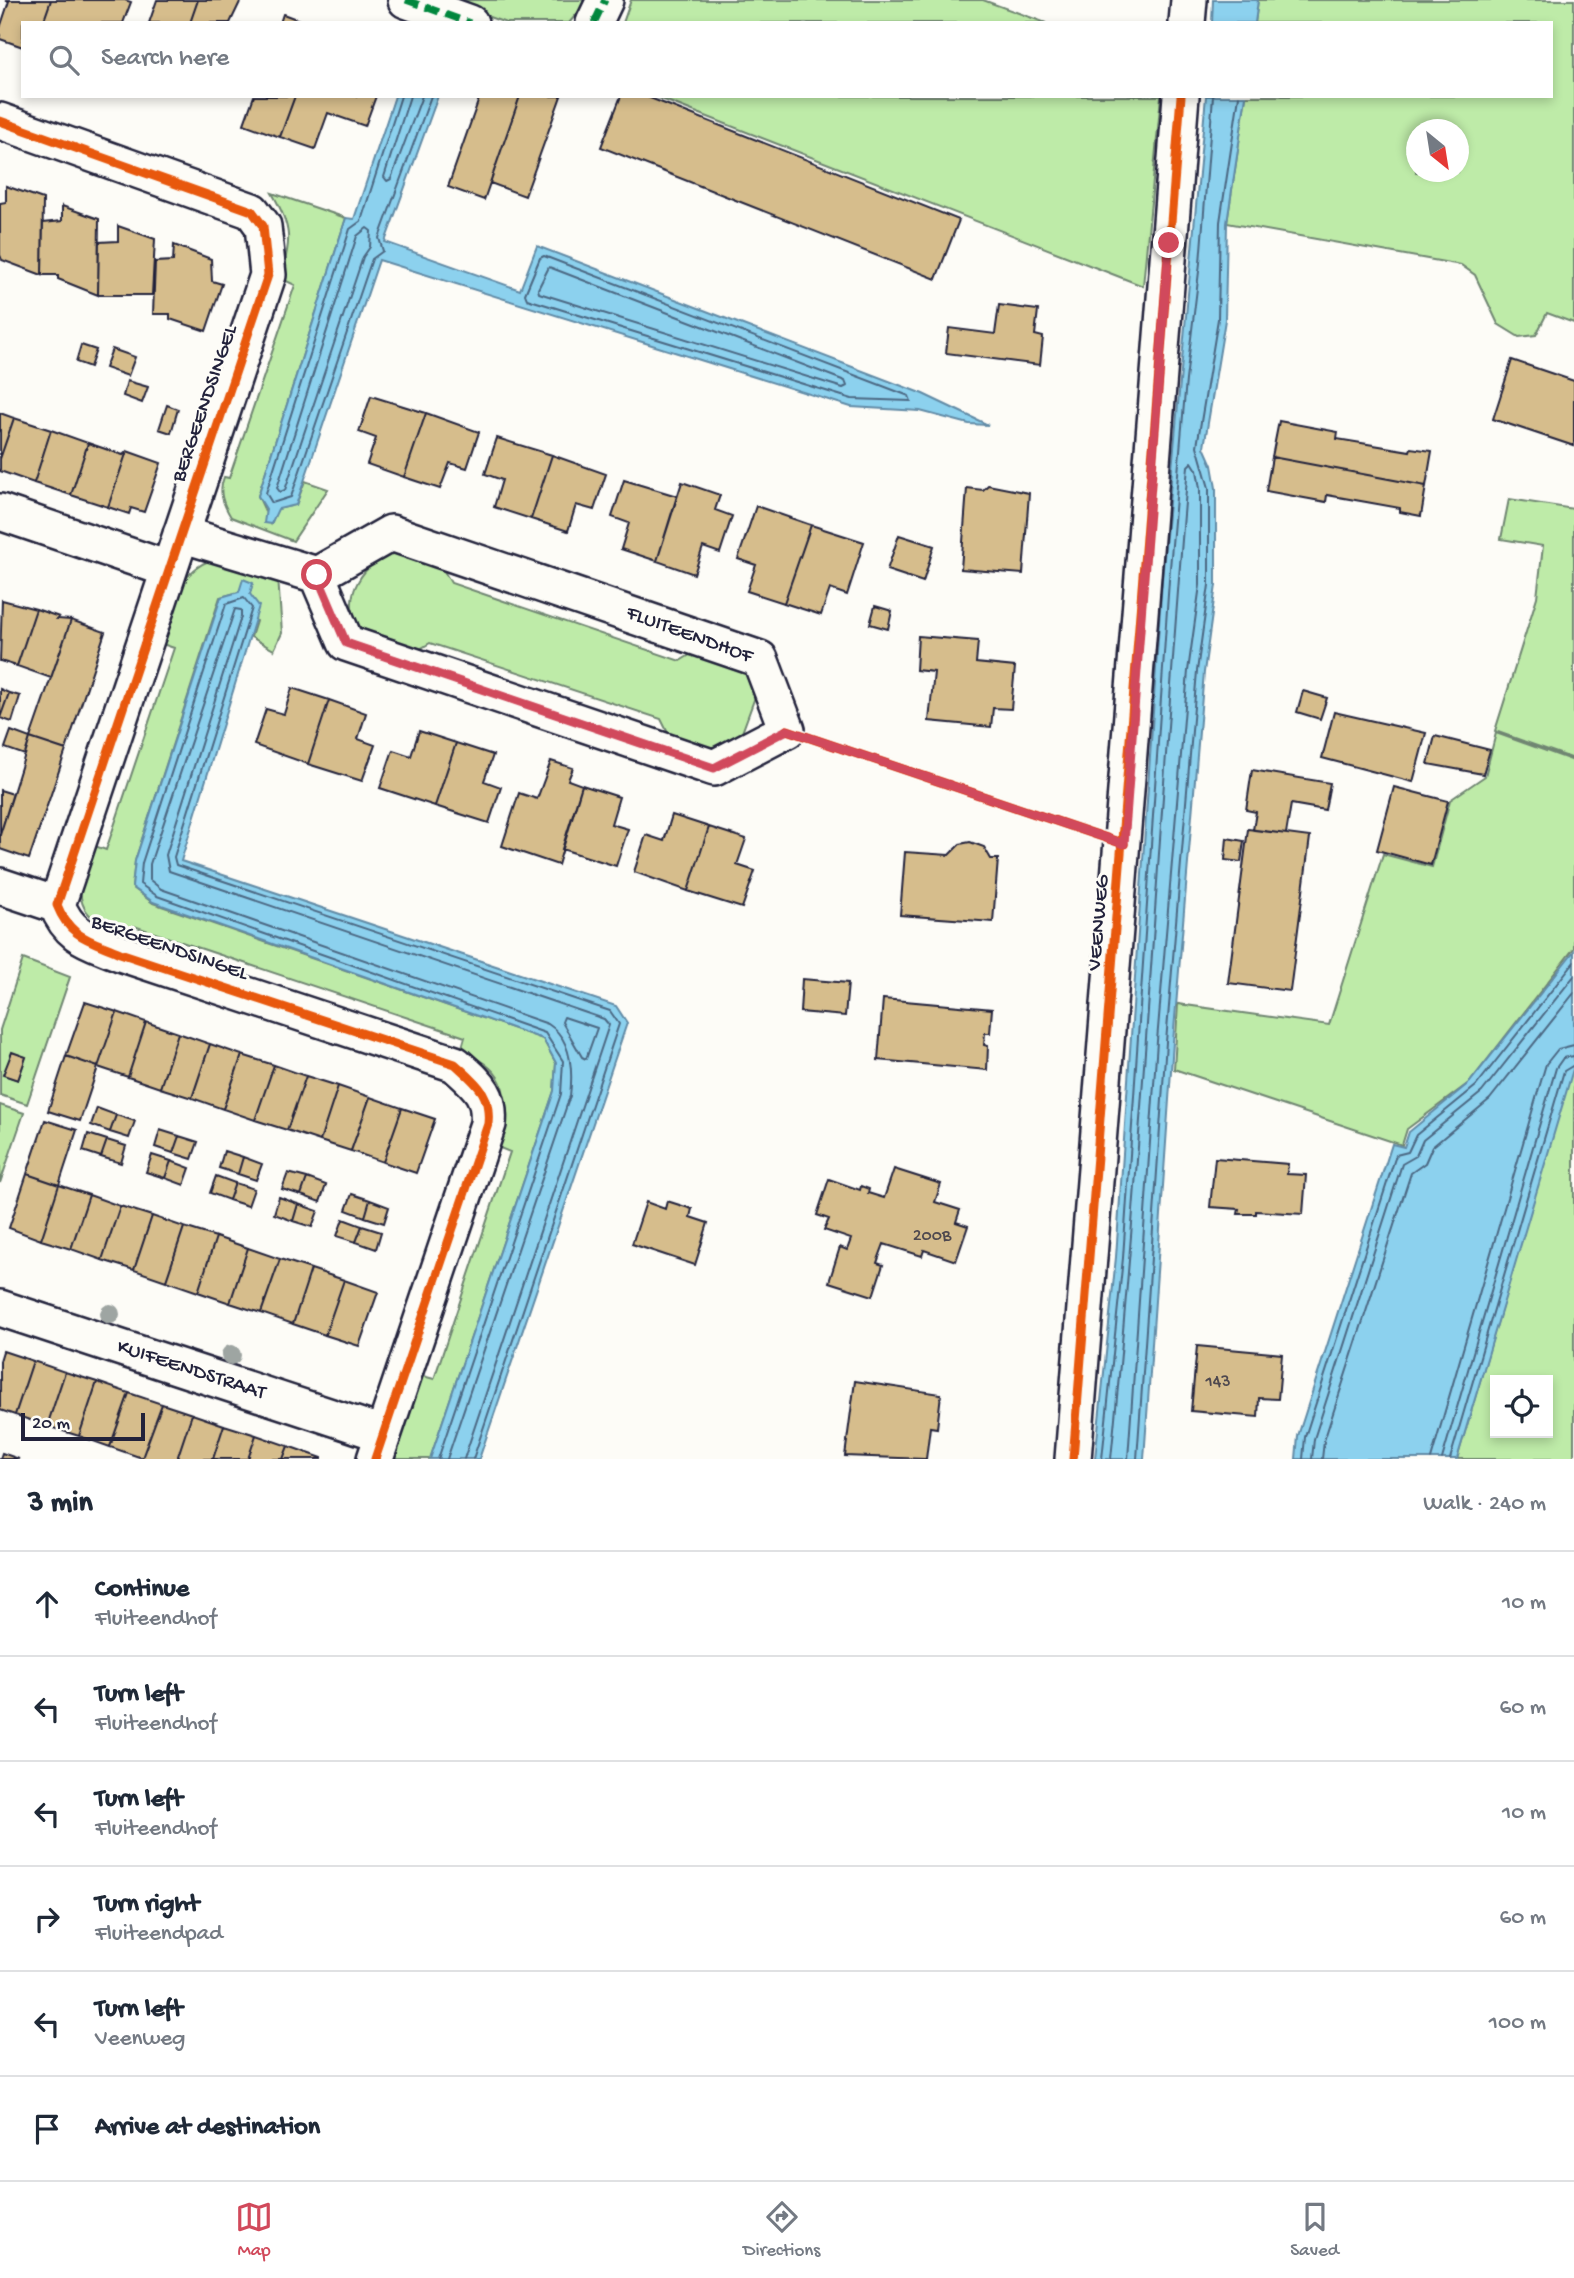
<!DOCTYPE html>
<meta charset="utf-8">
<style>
body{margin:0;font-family:"Gochi Hand",sans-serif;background:#f2f2f3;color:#1f2937}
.controls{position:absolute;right:21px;bottom:21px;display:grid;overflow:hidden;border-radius:0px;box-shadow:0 4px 10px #0003}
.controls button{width:63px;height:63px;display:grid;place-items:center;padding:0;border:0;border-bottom:2px solid #e0e1e3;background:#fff;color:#1f2937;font:35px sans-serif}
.compass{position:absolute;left:1406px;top:119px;width:63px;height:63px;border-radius:50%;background:#fff;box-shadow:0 4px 10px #0003;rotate:150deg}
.scale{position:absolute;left:21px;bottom:18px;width:124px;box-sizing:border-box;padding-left:7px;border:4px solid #22223b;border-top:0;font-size:19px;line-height:24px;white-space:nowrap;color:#22223b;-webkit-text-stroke:5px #fdfcf7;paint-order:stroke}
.stop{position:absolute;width:21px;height:21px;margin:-16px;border:5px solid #d1495b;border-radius:50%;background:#fff}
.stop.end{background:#d1495b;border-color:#fff;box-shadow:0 2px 7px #0008}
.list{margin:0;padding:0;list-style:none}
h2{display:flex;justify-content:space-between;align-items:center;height:91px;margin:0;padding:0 28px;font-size:30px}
h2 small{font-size:23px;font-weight:400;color:#747a83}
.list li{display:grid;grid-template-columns:46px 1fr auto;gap:21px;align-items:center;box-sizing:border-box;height:105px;padding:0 28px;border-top:2px solid #e0e1e3}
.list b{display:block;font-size:26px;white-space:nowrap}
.list p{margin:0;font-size:23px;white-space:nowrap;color:#747a83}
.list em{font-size:23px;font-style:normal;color:#747a83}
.icon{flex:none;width:38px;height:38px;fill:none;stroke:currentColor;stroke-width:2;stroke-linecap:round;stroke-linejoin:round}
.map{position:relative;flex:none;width:1574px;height:1459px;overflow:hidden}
.search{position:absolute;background:#fff;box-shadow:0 4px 10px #0003;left:21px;right:21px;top:21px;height:77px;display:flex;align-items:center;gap:18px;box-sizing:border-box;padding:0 24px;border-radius:0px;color:#747a83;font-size:26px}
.sheet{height:721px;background:#fff}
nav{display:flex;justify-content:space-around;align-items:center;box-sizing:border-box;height:98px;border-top:2px solid #e0e1e3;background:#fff;font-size:19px;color:#747a83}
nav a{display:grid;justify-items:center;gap:4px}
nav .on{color:#d1495b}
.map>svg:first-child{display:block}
.green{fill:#beeba8;stroke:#708672;stroke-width:2;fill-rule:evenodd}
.water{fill:#8cd1ee;stroke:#628ba6;stroke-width:2}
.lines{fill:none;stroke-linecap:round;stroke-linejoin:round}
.shore{stroke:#4c6883;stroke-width:2}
.building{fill:#d6bd8c;stroke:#22223b;stroke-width:2}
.street-casing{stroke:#22223b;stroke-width:40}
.street{stroke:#fdfcf7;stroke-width:35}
.quiet{stroke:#00873e;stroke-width:7;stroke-dasharray:14 7;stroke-linecap:butt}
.cycleway-casing{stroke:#fdfcf7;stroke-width:13}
.cycleway{stroke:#e8590c;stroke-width:9}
.tree{fill:#9ea5a2}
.route{stroke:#d1495b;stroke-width:9}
.labels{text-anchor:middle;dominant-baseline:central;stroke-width:6;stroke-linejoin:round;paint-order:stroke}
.number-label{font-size:18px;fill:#4f494f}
.street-label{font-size:21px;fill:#22223b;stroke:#fdfcf7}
</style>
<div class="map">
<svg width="1574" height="1459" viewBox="0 0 1574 1459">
<rect width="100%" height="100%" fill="#fdfcf7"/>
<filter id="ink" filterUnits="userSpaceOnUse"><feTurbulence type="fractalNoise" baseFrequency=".0143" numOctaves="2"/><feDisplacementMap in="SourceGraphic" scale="14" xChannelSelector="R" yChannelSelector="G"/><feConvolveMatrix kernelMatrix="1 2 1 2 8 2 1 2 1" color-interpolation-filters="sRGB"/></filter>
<g filter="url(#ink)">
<!-- green -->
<path class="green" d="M441,0H589L569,23H506Z
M631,0H983L1046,23H623Z
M1258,0H1574V323L1547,313L1536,335L1519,337L1498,324L1475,275L1461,265L1227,223L1246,96H1551V23H1255ZM1416,130H1458V172H1416Z
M654,96H1161L1143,286Z
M272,193L346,218L258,496L271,524L277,509L296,505L305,481L328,489L293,541L231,517C223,504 218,492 224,477L229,478L295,285L280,278C292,242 292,227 272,193Z
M1509,499L1574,509V759L1495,731L1537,597L1543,546L1501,539Z
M401,552L441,566L451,583L680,661L698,650L745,672L755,697L740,738L711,751L670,737L661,719L430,643L415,652C400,646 376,642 364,631C334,603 365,555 401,552Z
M218,558L278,577L282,633L274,650L251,637L256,621L239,592L220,597L135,861L132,887L153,903L543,1039L556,1063L554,1091L430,1459H391L419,1375L434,1379L510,1152L495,1146C509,1097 513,1073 461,1051L465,1037L134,926L129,940C73,913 73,901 92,845L106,850L174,648L159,643C172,608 178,567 218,558Z
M1496,733L1574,761V948L1470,1082L1407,1129L1402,1145L1174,1069L1178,1004L1329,1025L1383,854L1432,867L1450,800L1485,776Z
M23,959L70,977L27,1104L0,1095V1030ZM12,1053L26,1057L18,1080L4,1075Z
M1574,1066V1459H1457L1572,1069ZM1495,1380H1548V1433H1495Z
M0,1105L24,1113L0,1183Z"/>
<!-- water -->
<path class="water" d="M1213,0H1258L1255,23H1212Z
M395,96H438L385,242L520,290L537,246L923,394L988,425L969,424L920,411L851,407L379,260L296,505L278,509L271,524L264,523L266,509L258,496L346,218L354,219Z
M1206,96H1246L1227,223L1225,320L1204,447L1212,465L1216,488V585L1204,672L1173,1042L1144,1459H1095L1116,1257L1162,580Z
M243,579L253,583L250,594L259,606L181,861L616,1006L627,1023L479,1459H430L554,1091L556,1063L543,1039L153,902L132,887L135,861L221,597L239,592Z
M1574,951V1066L1457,1459H1296L1298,1436L1392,1144L1404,1147L1409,1132L1470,1082Z"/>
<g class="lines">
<!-- shore -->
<path class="shore" d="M401,96L361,221L350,229L266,493L272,503L291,497L372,259L383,251L379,238L431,96
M410,96L384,177L387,181L391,179L422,96
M367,228L371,231L370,247L363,257L285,490L280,492L277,488L357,236Z
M544,256L909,396L911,401L852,399L527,299L525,294L540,258Z
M549,267L845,381L847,386L843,388L539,293L538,289Z
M564,1017L597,1028L586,1059L582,1057L562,1022Z
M438,1459L561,1094L563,1061L545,1033L157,896L140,884L142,863L226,604L244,598L252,608L174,857L176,865L610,1011L619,1024L473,1459
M447,1459L570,1096C573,1071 572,1039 548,1024L161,889L150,880V864L235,609L241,610V617L166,855L169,871L604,1019L609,1025L464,1459
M1102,1459L1123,1258L1169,580L1186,380L1200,263L1213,96
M1111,1459C1144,1129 1160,797 1188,466L1192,462L1197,470L1200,489V585L1188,671L1157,1041L1128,1459
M1137,1459L1166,1042L1197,671L1209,585V488L1197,446L1218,319L1220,222L1239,96
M1303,1459L1305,1437L1396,1155L1408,1152L1416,1135L1476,1086L1574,962
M1312,1459L1314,1439L1402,1164L1416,1156L1423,1140L1482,1092L1574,976
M1322,1459L1324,1441L1411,1173L1425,1163L1432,1147L1490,1099L1574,993
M1431,1459L1546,1064L1558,1049L1574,1045
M1442,1459L1556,1068L1563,1058L1574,1056
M1450,1459L1564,1071L1574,1065"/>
</g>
<!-- building -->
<path class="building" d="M5,0H51L43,23H23V47L0,39V28L9,1Z
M51,0H125L131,2L123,23H43Z
M157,0H198L190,23H149Z
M198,0H241L230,23H190Z
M283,14L307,23H280Z
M254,96H295L280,137L244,124Z
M295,96H376L365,126L328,113L315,149L280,137Z
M480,96H520L484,200L448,187Z
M520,96H561L525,196L490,183Z
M621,96H645L959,220L936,279L601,147Z
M6,186L43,199L42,275L2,260L0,255V203L6,202Z
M62,206L99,219L98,295L58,279V275H42L43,223L62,221Z
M118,226L155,239L152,295H98L99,242L118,241Z
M174,245L211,259L212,281L222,284L206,331L170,319V314H153L155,262L173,261Z
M999,305L1038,310L1035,335L1043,337L1040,365L946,353L949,328L995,334Z
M81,345L96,350L90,367L76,362Z
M112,349L135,357L128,376L105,368Z
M1512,360L1574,381V446L1493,419Z
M127,381L148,387L142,403L123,396Z
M371,396L426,413L404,477L367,464L376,438L359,432Z
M167,405L178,409L171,433L159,429Z
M0,413L14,418L0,459Z
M426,413L479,432L467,468L450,463L440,489L404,477Z
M14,418L51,430L34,483L0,471V459Z
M1279,421L1338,432L1337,439L1410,451L1411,448L1432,451L1426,486L1272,457Z
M51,430L88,443L71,495L34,483Z
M497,438L552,455L531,519L494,507L502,480L485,474Z
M88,443L123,455L127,451L108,507L71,495Z
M127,451L161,463L144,512L131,508L129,514L108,507Z
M552,455L606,474L594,510L576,505L568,531L531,519Z
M1272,457L1426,486L1421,516L1400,512V508L1327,495L1326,502L1266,491Z
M624,480L677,496L657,561L621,549L629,523L612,517Z
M682,482L720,495L715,510L732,516L720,553L703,547L694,574L657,561Z
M988,485L1029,493L1023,574L961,569L967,488L983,490Z
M756,506L811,525L784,603L747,591L756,565L738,559Z
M811,525L864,542L847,595L830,589L821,615L784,603Z
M899,535L934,546L923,582L887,570Z
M2,600L36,609L17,666L0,661Z
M875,606L892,611L888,629L870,624Z
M36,609L59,617L57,619L71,620L51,678L17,666Z
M71,620L105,632L66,750L30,738Z
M918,636L978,641L976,663L1015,667L1011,709L993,708L991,727L929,721L934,672L916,670Z
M292,688L329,700L308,764L254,745L266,709L284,714Z
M0,689L9,693L0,718Z
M1303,691L1327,698L1320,719L1297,712Z
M9,693L20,696L12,722L0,718Z
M329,700L366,713L358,739L375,745L362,781L308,764Z
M1334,712L1426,733L1413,782L1322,758Z
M11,731L30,738L25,755L5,748Z
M419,731L456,743L435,806L380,788L393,750L411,756Z
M1435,736L1490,750L1483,774L1428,764Z
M30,738L66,750L29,859L0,849V835Z
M456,743L493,755L484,781L501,787L489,823L435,806Z
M551,761L573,768L568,780L582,785L558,865L502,846L519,793L537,799Z
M1252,770L1330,783L1325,810L1291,804L1286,834L1253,830L1256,812L1246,810Z
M582,785L619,797L611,824L628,829L616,866L562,849Z
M1394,787L1448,801L1431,865L1377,850Z
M0,790L13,794L0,835Z
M672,815L709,827L688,891L634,872L646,835L664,841Z
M709,827L746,839L737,865L755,871L742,908L688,891Z
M1248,829L1310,837L1290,991L1228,983Z
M1227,838L1244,841L1241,862L1225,860Z
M970,842L984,847L991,859H998L993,922L900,915L905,852L949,855L960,844Z
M802,979L848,983L845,1016L800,1012Z
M883,999L992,1009L990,1033H985L984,1045L988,1046L987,1070L878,1060Z
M85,1002L117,1012L98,1067L66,1056Z
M117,1012L146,1022L128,1077L98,1067Z
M146,1022L178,1033L160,1088L128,1077Z
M178,1033L210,1044L192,1098L160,1088Z
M210,1044L242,1055L223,1109L192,1098Z
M12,1052L26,1057L18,1080L3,1075Z
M242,1055L274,1065L255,1120L223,1109Z
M66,1056L98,1067L80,1121L48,1111Z
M274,1065L306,1076L287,1130L255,1120Z
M306,1076L338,1086L320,1141L287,1130Z
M338,1086L370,1097L351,1151L320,1141Z
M370,1097L402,1108L383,1162L351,1151Z
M97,1108L116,1115L110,1132L91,1125Z
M402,1108L435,1119L416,1173L383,1162Z
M116,1115L135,1121L129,1138L110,1132Z
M45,1120L77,1130L59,1185L27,1174Z
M160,1130L179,1136L173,1153L155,1147Z
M88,1134L107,1140L101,1157L83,1151Z
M179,1136L198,1142L192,1159L173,1153Z
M107,1140L126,1146L121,1163L101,1157Z
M224,1151L243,1157L238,1174L219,1168Z
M152,1155L171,1161L165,1178L146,1172Z
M243,1157L262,1164L256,1180L238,1174Z
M1215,1158L1288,1164L1287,1174L1306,1175L1303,1214L1256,1211V1214H1238L1239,1209L1210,1207Z
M171,1161L190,1168L184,1185L165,1178Z
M894,1169L941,1184L935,1202L960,1210L956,1222L968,1226L956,1261L924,1250L922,1256L884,1244L877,1263L883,1265L873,1296L829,1282L840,1247L847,1250L851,1239L824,1230L829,1219L817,1215L829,1179L860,1190L861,1186L869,1189L868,1193L884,1198Z
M288,1173L307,1178L301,1195L282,1189Z
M27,1174L59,1185L41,1240L9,1228Z
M216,1176L235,1183L229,1200L210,1193Z
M307,1178L326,1185L320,1202L301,1195Z
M235,1183L254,1189L248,1206L229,1200Z
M59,1185L89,1195L71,1249L41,1240Z
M352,1194L370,1200L365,1217L346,1210Z
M89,1195L120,1206L102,1260L71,1249Z
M279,1197L298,1204L293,1221L274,1214Z
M370,1200L389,1207L384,1223L365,1217Z
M667,1201L692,1209L690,1217L708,1223L695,1265L632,1244L646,1202L665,1209Z
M298,1204L318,1211L312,1227L293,1221Z
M120,1206L152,1216L134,1270L102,1260Z
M152,1216L184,1227L166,1281L134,1270Z
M343,1219L362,1226L356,1242L337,1236Z
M362,1226L381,1232L376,1249L356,1242Z
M184,1227L216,1237L198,1292L166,1281Z
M216,1237L248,1248L230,1303L198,1292Z
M248,1248L280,1259L261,1313L230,1303Z
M280,1259L311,1269L293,1324L261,1313Z
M311,1269L344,1280L325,1335L293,1324Z
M344,1280L378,1292L359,1346L325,1335Z
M1197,1346L1282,1354L1278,1399L1259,1398L1258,1417L1191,1411Z
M3,1351L33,1361L15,1415L0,1410V1361Z
M33,1361L65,1372L47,1426L15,1415Z
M65,1372L97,1382L79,1436L47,1426Z
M855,1381L941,1394L937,1428L930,1427L926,1459L845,1456Z
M97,1382L129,1393L110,1447L79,1436Z
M129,1393L162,1404L142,1458L110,1447Z
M162,1404L192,1414L177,1459H146L142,1458Z
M192,1414L224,1425L213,1459H177Z
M224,1425L256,1435L248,1459H213Z
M256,1435L288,1446L283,1459H248Z
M288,1446L322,1458V1459H283Z
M2,1453L19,1459H0Z"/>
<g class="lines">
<!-- street casing -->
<g class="street-casing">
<path id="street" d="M406,0L470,23
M594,23L605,0
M1187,23L1189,0
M0,121L252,211L263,226L268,275L57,905C70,938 90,940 120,953L455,1064C477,1084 491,1093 488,1124L375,1459
M0,512L168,569
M391,533L760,659L787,730L714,768L346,643L317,575Z
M181,534L317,575
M0,886L57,905
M0,1308L383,1434
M1073,1459L1181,96"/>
</g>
<!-- street -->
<use href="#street" class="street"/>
<!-- quiet -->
<path class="quiet" d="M406,0L470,23
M594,23L605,0"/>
<!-- cycleway casing -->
<g class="cycleway-casing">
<path id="cycleway" d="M0,121L252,211L263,226L268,275L57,905C70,938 90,940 120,953L455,1064C477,1084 491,1093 488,1124L375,1459
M787,730L1124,844
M1073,1459L1181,96"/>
</g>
<!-- cycleway -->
<use href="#cycleway" class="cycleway"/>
</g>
<!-- trees -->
<g class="tree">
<circle cx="110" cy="1314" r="10"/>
<circle cx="231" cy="1355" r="10"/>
</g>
</g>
<g class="lines" filter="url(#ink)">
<!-- route -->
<path class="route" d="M317,575L346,643L714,768L787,730L1124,844L1169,243"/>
</g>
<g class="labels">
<!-- number labels -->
<g class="number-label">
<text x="932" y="1236">200B</text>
<text x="1218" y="1382">143</text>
</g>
<!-- street labels -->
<g class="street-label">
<text transform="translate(206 404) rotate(-71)">BERGEENDSINGEL</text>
<text transform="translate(689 636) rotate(20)">FLUITEENDHOF</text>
<text transform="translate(1100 923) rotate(-85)">VEENWEG</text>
<text transform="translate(169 949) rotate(19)">BERGEENDSINGEL</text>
<text transform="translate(191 1371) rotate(18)">KUIFEENDSTRAAT</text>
</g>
</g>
</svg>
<div class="controls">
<button><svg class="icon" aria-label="locate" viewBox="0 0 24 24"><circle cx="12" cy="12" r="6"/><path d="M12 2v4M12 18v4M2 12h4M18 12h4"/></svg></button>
</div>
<svg class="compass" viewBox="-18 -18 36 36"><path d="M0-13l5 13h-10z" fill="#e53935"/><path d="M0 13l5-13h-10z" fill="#747a83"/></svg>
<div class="scale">20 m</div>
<div class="stop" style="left:317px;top:575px"></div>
<div class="stop end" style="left:1169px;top:243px"></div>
<div class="search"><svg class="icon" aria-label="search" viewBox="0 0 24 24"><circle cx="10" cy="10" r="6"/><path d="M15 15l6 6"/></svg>Search here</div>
</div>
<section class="sheet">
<h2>3 min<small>Walk · 240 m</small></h2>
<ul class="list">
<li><svg class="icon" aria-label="ahead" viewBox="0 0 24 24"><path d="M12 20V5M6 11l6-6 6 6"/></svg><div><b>Continue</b><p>Fluiteendhof</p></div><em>10 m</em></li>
<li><svg class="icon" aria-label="left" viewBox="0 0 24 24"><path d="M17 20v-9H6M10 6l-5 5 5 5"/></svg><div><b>Turn left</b><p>Fluiteendhof</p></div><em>60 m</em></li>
<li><svg class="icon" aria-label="left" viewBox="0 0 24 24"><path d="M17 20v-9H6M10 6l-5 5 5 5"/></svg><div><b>Turn left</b><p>Fluiteendhof</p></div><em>10 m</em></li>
<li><svg class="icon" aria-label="right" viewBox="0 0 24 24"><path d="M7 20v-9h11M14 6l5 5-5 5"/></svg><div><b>Turn right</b><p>Fluiteendpad</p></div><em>60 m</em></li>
<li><svg class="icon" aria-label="left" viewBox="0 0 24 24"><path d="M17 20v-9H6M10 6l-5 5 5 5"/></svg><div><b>Turn left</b><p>Veenweg</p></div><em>100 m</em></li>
<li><svg class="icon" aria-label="arrive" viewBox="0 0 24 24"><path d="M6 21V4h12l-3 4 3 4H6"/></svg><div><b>Arrive at destination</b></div></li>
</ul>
</section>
<nav>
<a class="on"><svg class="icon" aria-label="map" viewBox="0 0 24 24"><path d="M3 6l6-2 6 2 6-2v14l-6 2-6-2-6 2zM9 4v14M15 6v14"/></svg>Map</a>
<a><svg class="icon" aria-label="directions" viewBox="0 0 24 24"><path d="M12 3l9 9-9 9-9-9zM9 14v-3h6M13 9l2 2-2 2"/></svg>Directions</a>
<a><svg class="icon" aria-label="saved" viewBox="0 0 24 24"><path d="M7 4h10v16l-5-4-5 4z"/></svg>Saved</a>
</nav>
